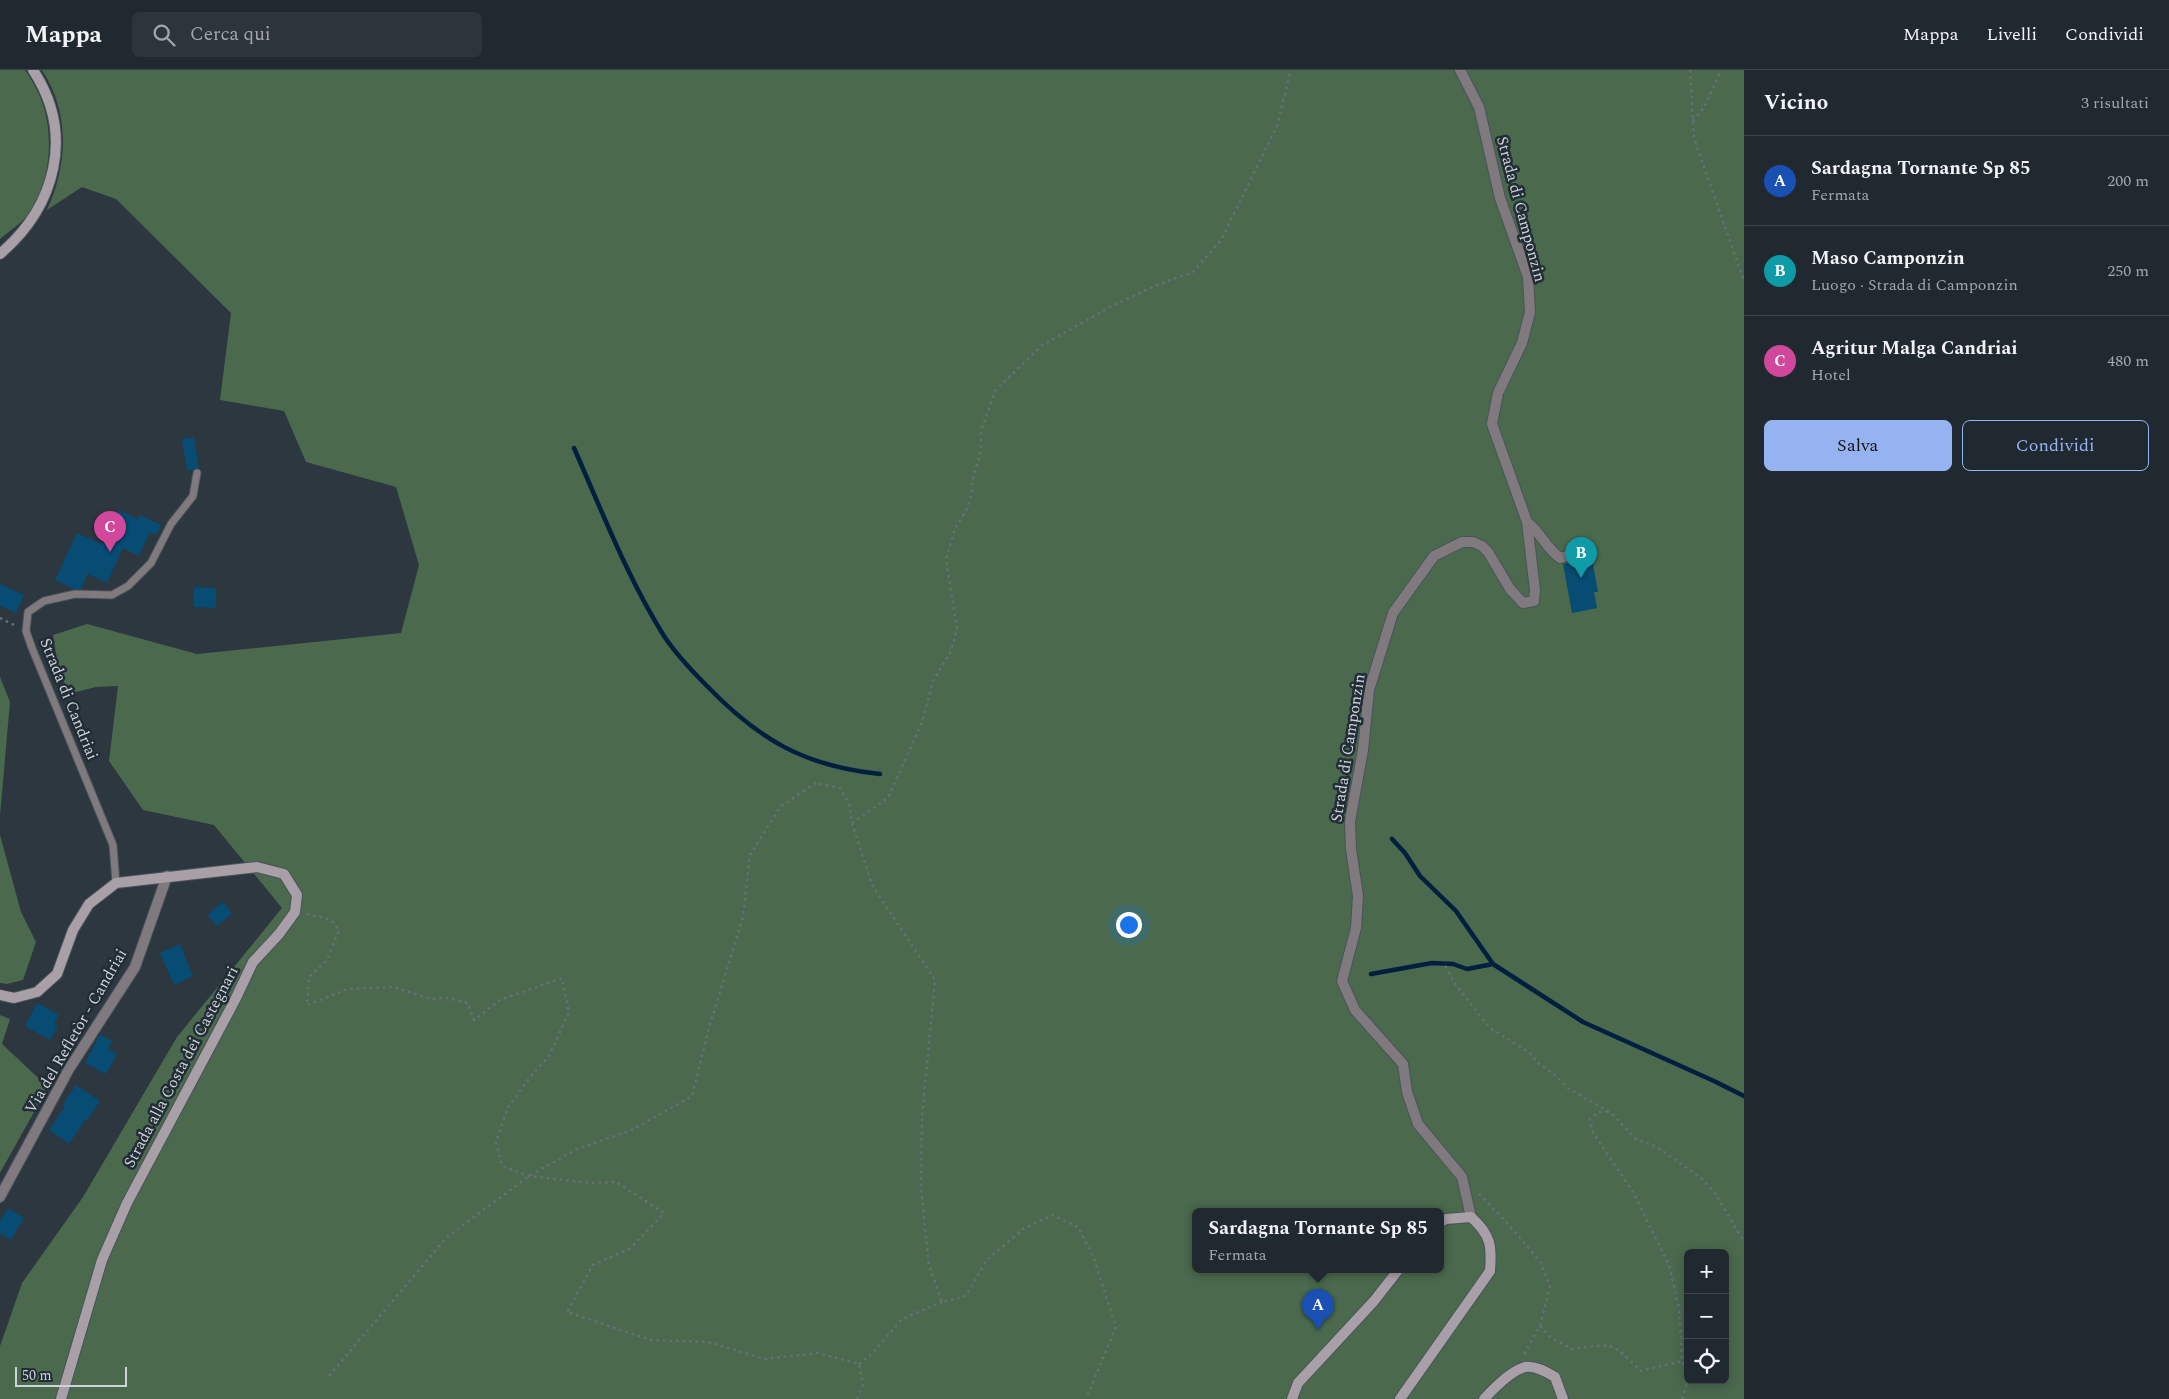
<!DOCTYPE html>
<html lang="it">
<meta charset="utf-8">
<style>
body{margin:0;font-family:Spectral,serif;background:#2d353c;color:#f1f3f6}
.controls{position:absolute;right:15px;bottom:15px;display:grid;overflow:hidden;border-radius:8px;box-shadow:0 2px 12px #0003}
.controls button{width:45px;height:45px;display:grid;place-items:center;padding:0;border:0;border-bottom:1px solid #3e454c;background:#212930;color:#f1f3f6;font:25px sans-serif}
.scale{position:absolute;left:15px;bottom:12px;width:112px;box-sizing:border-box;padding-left:5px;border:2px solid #cdd4d9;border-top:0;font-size:14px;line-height:18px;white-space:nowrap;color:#cdd4d9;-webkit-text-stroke:4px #222d36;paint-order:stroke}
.you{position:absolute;left:1128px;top:854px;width:18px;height:18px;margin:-12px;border:4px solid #fff;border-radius:50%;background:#1a73e8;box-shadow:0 0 0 8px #1a73e833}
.badge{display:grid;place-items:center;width:32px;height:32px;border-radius:50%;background:#95b2f1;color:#fff;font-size:16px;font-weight:700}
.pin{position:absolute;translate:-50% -41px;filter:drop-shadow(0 1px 2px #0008)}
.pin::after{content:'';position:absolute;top:26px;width:18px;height:15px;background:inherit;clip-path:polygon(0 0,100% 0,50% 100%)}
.popup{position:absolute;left:1192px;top:1138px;width:252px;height:65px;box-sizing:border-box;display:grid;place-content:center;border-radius:8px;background:#212930;filter:drop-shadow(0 1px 4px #0005);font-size:16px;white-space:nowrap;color:#a2a6ab}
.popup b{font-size:19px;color:#f1f3f6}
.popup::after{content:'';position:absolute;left:50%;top:100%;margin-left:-10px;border:10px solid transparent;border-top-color:#212930}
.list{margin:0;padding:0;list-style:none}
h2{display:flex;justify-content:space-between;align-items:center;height:65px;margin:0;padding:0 20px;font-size:21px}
h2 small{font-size:16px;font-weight:400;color:#a2a6ab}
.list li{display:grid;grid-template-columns:32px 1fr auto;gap:15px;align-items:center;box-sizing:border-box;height:90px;padding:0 20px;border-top:1px solid #3e454c}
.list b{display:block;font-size:19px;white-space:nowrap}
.list p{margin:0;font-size:16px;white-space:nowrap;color:#a2a6ab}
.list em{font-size:16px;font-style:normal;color:#a2a6ab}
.actions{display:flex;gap:10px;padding:15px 20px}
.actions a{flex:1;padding:11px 0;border:1px solid #95b2f1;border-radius:8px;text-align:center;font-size:18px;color:#95b2f1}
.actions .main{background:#95b2f1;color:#111}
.icon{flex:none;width:28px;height:28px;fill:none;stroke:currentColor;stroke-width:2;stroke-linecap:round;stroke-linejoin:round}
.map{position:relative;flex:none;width:1744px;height:1329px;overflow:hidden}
header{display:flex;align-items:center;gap:30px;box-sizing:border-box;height:70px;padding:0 25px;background:#212930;border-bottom:1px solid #3e454c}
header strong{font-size:24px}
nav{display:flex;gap:28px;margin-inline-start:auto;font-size:18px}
.search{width:350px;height:45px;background:#2d353c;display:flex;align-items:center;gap:12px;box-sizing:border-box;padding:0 18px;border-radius:8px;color:#a2a6ab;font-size:19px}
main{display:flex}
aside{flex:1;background:#212930}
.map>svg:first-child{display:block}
.green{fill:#4a694d;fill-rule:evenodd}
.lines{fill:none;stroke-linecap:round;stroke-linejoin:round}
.stream{stroke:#021f40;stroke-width:4.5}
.building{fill:#064c73}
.lane-casing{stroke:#49535c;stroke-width:9}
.street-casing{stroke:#49535c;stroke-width:12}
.secondary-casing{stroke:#49535c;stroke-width:12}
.path{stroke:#667077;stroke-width:2.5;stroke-dasharray:2.5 4;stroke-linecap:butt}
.lane{stroke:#807a7e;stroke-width:7}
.street{stroke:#807a7e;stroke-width:10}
.secondary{stroke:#a99fa6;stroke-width:10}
.labels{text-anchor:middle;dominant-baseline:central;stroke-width:5;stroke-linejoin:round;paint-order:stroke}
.street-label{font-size:16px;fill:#cdd4d9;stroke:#222d36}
</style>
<header>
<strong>Mappa</strong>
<div class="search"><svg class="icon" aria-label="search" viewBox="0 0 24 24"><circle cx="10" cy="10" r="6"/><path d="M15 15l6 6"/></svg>Cerca qui</div>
<nav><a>Mappa</a><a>Livelli</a><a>Condividi</a></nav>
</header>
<main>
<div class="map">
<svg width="1744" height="1329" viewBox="0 0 1744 1329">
<rect width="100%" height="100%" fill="#2c3740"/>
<!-- green -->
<path class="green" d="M0,0H25C33,12 40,24 44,38C54,71 49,119 27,146C19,155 8,162 0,169Z
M42,0H1744V1329H0V1276L22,1213L83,1127L177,967L282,838L214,755L143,740L109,691L118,616L96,617L72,623L59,605L53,565L87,554L197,584L401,563L419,495L396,417L306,392L284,341L220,330L231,243L116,129L82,117L47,140C68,94 70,43 42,0ZM1196,1141H1440V1199H1196ZM1688,1183H1725V1310H1688Z
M0,607L10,632L0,746Z
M0,765L21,842L36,872L23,910L7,914L0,913Z
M0,945L10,949L2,974L48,1017L0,1103Z"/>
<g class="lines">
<!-- stream -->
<path class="stream" d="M574,378C602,441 627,507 664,566C676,584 690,599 706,615C759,670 804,696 880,704
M1392,769L1405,783L1420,806L1456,841L1493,894L1583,952L1714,1011L1744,1026
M1371,904L1432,893L1453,894L1467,899L1493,894"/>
</g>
<!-- building -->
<path class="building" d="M194,367L199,398L187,401L182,369Z
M118,440L138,449L140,445L161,455L156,465L150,462L139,486L123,478L107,513L88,504L81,519H74L55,510L77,463L102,474Z
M1592,489L1598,522H1594L1597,538L1572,543L1563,494Z
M0,514L24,525L16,543L0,536Z
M194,517L216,518V538L194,537Z
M223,832L232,844L217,856L207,845Z
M180,874L193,906L174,915L160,883Z
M37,933L59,945L54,954L58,956L50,970L25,956Z
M100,964L112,971L108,979L117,984L106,1004L85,993Z
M76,1015L100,1031L88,1050L86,1049L69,1074L49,1060L65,1036L63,1034Z
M8,1138L24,1148L11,1170L0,1163V1151Z"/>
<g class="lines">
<!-- lane casing -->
<g class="lane-casing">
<path id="lane" d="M116,813L113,775L32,578L26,561L28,542L44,531L75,524L112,525L128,516L151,493L171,454L193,426L197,403"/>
</g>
<!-- street casing -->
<g class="street-casing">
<path id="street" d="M1460,0L1479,37L1500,128L1528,207L1530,242L1522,273L1498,323L1492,354L1527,452L1535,520L1534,531L1523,533L1510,519L1488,482L1482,476L1473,472H1462L1434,486L1393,543L1369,620L1363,680L1350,751L1351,779L1358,826L1356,858L1342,911L1355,940L1403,994L1407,1022L1418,1054L1462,1107L1471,1147
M1527,452C1541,463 1546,478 1560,488L1575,484
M0,1127L69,999L135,897L167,806"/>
</g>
<!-- secondary casing -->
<g class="secondary-casing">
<path id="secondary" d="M0,184C56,136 75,64 33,0
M0,925L14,928L37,922L57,904L73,860L89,834L116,813L257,797L284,804L297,825L295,842L279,864L253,892L235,930L127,1133L102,1190L61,1329
M1292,1329L1298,1313L1374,1231L1399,1199
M1400,1329L1490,1201C1492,1176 1491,1165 1471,1147L1446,1149L1440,1152
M1484,1329C1494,1318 1510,1301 1525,1297C1535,1295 1547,1302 1555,1307L1563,1329"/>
</g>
<!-- path -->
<path class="path" d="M1690,0L1694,68L1744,211
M1693,51L1704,38L1721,0
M0,548L16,556
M852,753L888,728L922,652L933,611L951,581L957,559L946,490L955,458L967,439L971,426L973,408L981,381V361L995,321L1041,276L1110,237L1157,215L1193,202L1221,170L1277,56L1291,0
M307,844L331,850L339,860L327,890L309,907L307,935L348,919L394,917L430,929L447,928L468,933L474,950L500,930L562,908L569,942L549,986L531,1006L508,1037L496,1072L502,1096L529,1106L592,1113L616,1112L664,1143L631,1178L593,1195L567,1242L651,1270L708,1272L765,1289L818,1283L859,1294L863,1315L857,1329
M1445,896L1456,915L1490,958L1530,983L1539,994L1553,1003L1569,1019L1610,1042L1636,1069L1657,1077L1701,1108L1715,1123L1744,1172
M1608,1042H1599L1590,1049L1593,1063L1633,1122L1669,1195L1679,1238L1682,1291L1688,1303
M1479,1124L1509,1155L1541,1193L1550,1216L1540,1256L1523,1286
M1540,1256L1550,1267L1572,1279C1615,1274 1609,1270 1641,1301L1682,1291
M859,1294L872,1284L902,1249L942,1232
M329,1306L447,1167L529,1106L577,1079L632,1060L692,1026L708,961L743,847L750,785L780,737L815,713L840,718L849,734L852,753L872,815L935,910L922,1047L921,1118L929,1195L942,1232L966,1226L986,1191L1023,1159L1052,1145L1078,1157L1093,1186L1116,1257L1086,1329
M1682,1329L1688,1309"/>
<!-- lane -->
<use href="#lane" class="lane"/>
<!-- street -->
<use href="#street" class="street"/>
<!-- secondary -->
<use href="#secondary" class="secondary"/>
</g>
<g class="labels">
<!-- street labels -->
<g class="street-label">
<text transform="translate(1521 139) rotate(75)">Strada di Camponzin</text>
<text transform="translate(69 629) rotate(68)">Strada di Candriai</text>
<text transform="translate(1348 678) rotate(-81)">Strada di Camponzin</text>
<text transform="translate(76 961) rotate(-60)">Via del Refletòr - Candriai</text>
<text transform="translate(181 997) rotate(-62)">Strada alla Costa dei Castegnari</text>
</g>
</g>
</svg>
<div class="controls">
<button>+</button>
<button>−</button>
<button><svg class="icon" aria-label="locate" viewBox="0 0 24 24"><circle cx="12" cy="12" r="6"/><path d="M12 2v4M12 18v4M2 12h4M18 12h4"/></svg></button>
</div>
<div class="scale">50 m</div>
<div class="you"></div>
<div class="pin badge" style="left:1318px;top:1260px;background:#1a4fb4">A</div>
<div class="popup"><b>Sardagna Tornante Sp 85</b>Fermata</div>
<div class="pin badge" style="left:1581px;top:508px;background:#0f9aa8">B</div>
<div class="pin badge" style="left:110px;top:482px;background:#d1479c">C</div>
</div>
<aside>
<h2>Vicino<small>3 risultati</small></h2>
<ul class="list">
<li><span class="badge" style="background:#1a4fb4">A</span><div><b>Sardagna Tornante Sp 85</b><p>Fermata</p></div><em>200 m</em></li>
<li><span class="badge" style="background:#0f9aa8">B</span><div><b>Maso Camponzin</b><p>Luogo · Strada di Camponzin</p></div><em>250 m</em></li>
<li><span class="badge" style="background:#d1479c">C</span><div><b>Agritur Malga Candriai</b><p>Hotel</p></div><em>480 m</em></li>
</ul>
<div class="actions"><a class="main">Salva</a><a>Condividi</a></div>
</aside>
</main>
